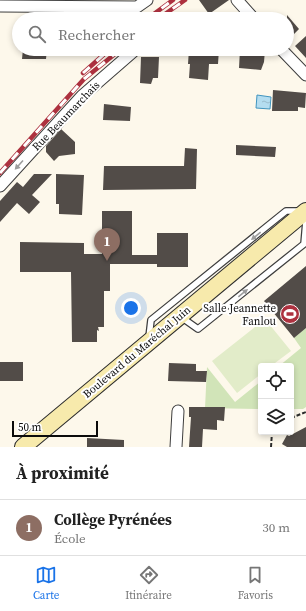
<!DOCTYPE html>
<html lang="fr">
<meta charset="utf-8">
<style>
body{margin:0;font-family:"Source Serif 4",serif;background:#f2f2f2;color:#222}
.controls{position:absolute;right:12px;bottom:12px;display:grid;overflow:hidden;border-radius:4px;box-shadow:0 2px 6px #0003}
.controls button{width:36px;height:36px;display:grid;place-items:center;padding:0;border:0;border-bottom:1px solid #e0e0e0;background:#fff;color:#222;font:20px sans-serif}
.scale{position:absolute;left:12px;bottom:10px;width:86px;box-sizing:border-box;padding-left:4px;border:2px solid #0b0b0b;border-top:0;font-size:11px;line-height:14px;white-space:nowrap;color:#0b0b0b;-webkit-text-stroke:3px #fff;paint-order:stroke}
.you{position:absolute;left:131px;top:308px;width:14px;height:14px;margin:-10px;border:3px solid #fff;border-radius:50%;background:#1a73e8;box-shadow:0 0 0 6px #1a73e833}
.badge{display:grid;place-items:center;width:26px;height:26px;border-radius:50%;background:#1a73e8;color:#fff;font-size:13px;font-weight:700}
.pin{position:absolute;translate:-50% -33px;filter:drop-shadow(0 1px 2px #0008)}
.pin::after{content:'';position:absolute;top:21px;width:14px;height:12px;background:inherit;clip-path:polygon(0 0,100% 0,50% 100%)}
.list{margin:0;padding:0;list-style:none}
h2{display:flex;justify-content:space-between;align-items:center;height:52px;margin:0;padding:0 16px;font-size:17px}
h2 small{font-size:13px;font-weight:400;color:#767676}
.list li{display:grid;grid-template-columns:26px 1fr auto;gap:12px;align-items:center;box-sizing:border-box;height:56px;padding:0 16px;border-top:1px solid #e0e0e0}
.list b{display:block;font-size:15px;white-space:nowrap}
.list p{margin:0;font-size:13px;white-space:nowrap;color:#767676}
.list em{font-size:13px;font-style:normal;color:#767676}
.icon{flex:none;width:22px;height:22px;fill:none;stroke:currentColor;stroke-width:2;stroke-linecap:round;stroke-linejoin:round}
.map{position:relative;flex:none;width:306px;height:447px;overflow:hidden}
.search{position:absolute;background:#fff;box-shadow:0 2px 6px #0003;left:12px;right:12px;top:12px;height:44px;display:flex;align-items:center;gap:10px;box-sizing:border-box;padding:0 14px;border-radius:22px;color:#767676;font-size:15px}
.sheet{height:108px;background:#fff}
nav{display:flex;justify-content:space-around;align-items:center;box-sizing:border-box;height:56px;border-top:1px solid #e0e0e0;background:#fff;font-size:11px;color:#767676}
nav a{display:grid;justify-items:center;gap:2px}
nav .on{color:#1a73e8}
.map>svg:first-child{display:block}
.grass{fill:#d1e4b8}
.pitch{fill:#e2ecc9}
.water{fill:url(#water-ripples);stroke:#4295bf}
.building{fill:#524c48}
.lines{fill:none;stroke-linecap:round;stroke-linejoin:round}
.lane-casing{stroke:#3e3e3e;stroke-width:8}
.street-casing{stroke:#3e3e3e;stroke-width:13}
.secondary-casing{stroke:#2d2d2d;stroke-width:18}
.path{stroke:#2d2d2d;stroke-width:2;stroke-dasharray:4 2;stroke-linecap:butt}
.lane{stroke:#fff;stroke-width:5.5}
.street{stroke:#fff;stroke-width:11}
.secondary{stroke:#f7eaac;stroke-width:16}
.rail-casing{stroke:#ad313f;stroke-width:4.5}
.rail{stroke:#fff;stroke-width:3;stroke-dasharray:9;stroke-linecap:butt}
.oneway{fill:#9d9d9d}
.labels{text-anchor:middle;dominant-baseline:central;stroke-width:4;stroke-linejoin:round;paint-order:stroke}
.street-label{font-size:11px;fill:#0b0b0b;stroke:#fff}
.poi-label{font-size:11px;fill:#0b0b0b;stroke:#fff;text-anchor:end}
</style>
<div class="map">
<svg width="306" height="447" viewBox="0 0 306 447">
<defs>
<pattern id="water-ripples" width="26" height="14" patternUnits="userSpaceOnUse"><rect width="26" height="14" fill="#b4ddf0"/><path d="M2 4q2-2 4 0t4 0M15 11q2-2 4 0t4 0" fill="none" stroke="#99bccc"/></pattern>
</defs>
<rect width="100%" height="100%" fill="#fdf8eb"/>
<!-- grass -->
<path class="grass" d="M306,328V407L303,409H291V366H279L301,348L294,338Z
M207,367L235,402L261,381V409L205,408Z"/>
<!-- pitch -->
<path class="pitch" d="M265,319L291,351L271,366H261V374L237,393L212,361Z"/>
<!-- water -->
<path class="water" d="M257,95L271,97L270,109L256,108Z"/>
<!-- building -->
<path class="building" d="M199,0H229L209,14Z
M287,15L299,29L293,35L287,28Z
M306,36V58L295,46Z
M23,49H47L46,59H22Z
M189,49H219L218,64H209L208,80L189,78L190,64H188Z
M240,49L265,50L264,62L261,70L239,68Z
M141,57H159L158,78H153L151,84L140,83Z
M273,90L306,93L305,108L298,107V111H272Z
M104,104L131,107L130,121L103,120Z
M61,129L75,142V154L59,156L54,161L46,152V146Z
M236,145L276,147L275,157L236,155Z
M185,148L197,149L196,189L103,190L104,166H184Z
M34,174H52L32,195L40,202L29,214L17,203L0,222V201L17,182L23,187Z
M56,174L84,175L82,215L59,214V204H56Z
M102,211H132V255H157V233H188V267H157V264H110V291H104V327H98L99,331L97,330V342H72L71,272H20V242L84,243V254H102Z
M306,266V328L294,338L264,301Z
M0,362H23V381H0Z
M169,363L196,364V371H207L206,382L168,381Z
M189,407H225L224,421L217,420V430L203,429L202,447H189L191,417H189Z
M306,427V447H287L282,444L287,435L289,436Z
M87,438L124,440V447H87Z"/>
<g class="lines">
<!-- lane casing -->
<g class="lane-casing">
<path id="lane" d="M181,317L198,329L304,244L306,221
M149,337L151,320L286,211H300"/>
</g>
<!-- street casing -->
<g class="street-casing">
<path id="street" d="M237,0L254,19
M0,6L137,7L147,0
M281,49L306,75
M0,186L82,96L136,49
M176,447L178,411"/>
</g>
<!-- secondary casing -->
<g class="secondary-casing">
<path id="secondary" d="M23,447L306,211"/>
</g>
<!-- path -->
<path class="path" d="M291,418L306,412
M271,447L272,432"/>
<!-- lane -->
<use href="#lane" class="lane"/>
<!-- street -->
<use href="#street" class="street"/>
<!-- secondary -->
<use href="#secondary" class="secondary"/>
<!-- rail casing -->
<g class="rail-casing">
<path id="rail" d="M147,19L173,0
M158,19L185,0
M83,73L110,49
M0,173L84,79L121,49"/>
</g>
<!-- rail -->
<use href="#rail" class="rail"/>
</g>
<!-- one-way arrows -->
<defs><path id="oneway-solid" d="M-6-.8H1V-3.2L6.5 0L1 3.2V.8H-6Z"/></defs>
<g class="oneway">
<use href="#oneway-solid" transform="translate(19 165) rotate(132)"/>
<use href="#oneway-solid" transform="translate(256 236) rotate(141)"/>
<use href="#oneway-solid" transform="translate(243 293) rotate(-39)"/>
</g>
<!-- icons -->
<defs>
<g id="stadium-disc" transform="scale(1)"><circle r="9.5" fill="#ad313f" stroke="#fff"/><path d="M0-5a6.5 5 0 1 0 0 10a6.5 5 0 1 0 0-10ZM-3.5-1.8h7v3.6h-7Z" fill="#fff"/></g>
</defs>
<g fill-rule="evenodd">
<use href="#stadium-disc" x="290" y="314"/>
</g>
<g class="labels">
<!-- street labels -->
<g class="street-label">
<text transform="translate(66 116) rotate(-46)">Rue Beaumarchais</text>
<text transform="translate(137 352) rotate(-40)">Boulevard du Maréchal Juin</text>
</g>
<!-- poi labels -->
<g class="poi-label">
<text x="276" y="308">Salle Jeannette<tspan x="276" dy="13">Fanlou</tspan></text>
</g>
</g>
</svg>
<div class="controls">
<button><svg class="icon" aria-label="locate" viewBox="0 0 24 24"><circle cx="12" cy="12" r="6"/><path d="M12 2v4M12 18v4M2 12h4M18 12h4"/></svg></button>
<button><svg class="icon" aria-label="layers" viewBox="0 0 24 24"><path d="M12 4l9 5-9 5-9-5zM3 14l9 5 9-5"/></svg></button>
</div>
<div class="scale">50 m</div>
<div class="you"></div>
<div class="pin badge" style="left:107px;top:261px;background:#8d6e63">1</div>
<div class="search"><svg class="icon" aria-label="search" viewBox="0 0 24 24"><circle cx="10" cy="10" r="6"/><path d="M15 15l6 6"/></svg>Rechercher</div>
</div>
<section class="sheet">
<h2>À proximité<small></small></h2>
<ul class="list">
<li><span class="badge" style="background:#8d6e63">1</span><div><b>Collège Pyrénées</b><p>École</p></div><em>30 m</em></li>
</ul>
</section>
<nav>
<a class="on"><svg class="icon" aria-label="map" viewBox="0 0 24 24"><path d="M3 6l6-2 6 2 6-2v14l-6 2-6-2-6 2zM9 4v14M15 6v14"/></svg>Carte</a>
<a><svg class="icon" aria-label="directions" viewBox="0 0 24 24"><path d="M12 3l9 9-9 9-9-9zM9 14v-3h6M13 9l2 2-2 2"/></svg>Itinéraire</a>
<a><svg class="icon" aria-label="saved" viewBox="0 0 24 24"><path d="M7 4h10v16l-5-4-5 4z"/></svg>Favoris</a>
</nav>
